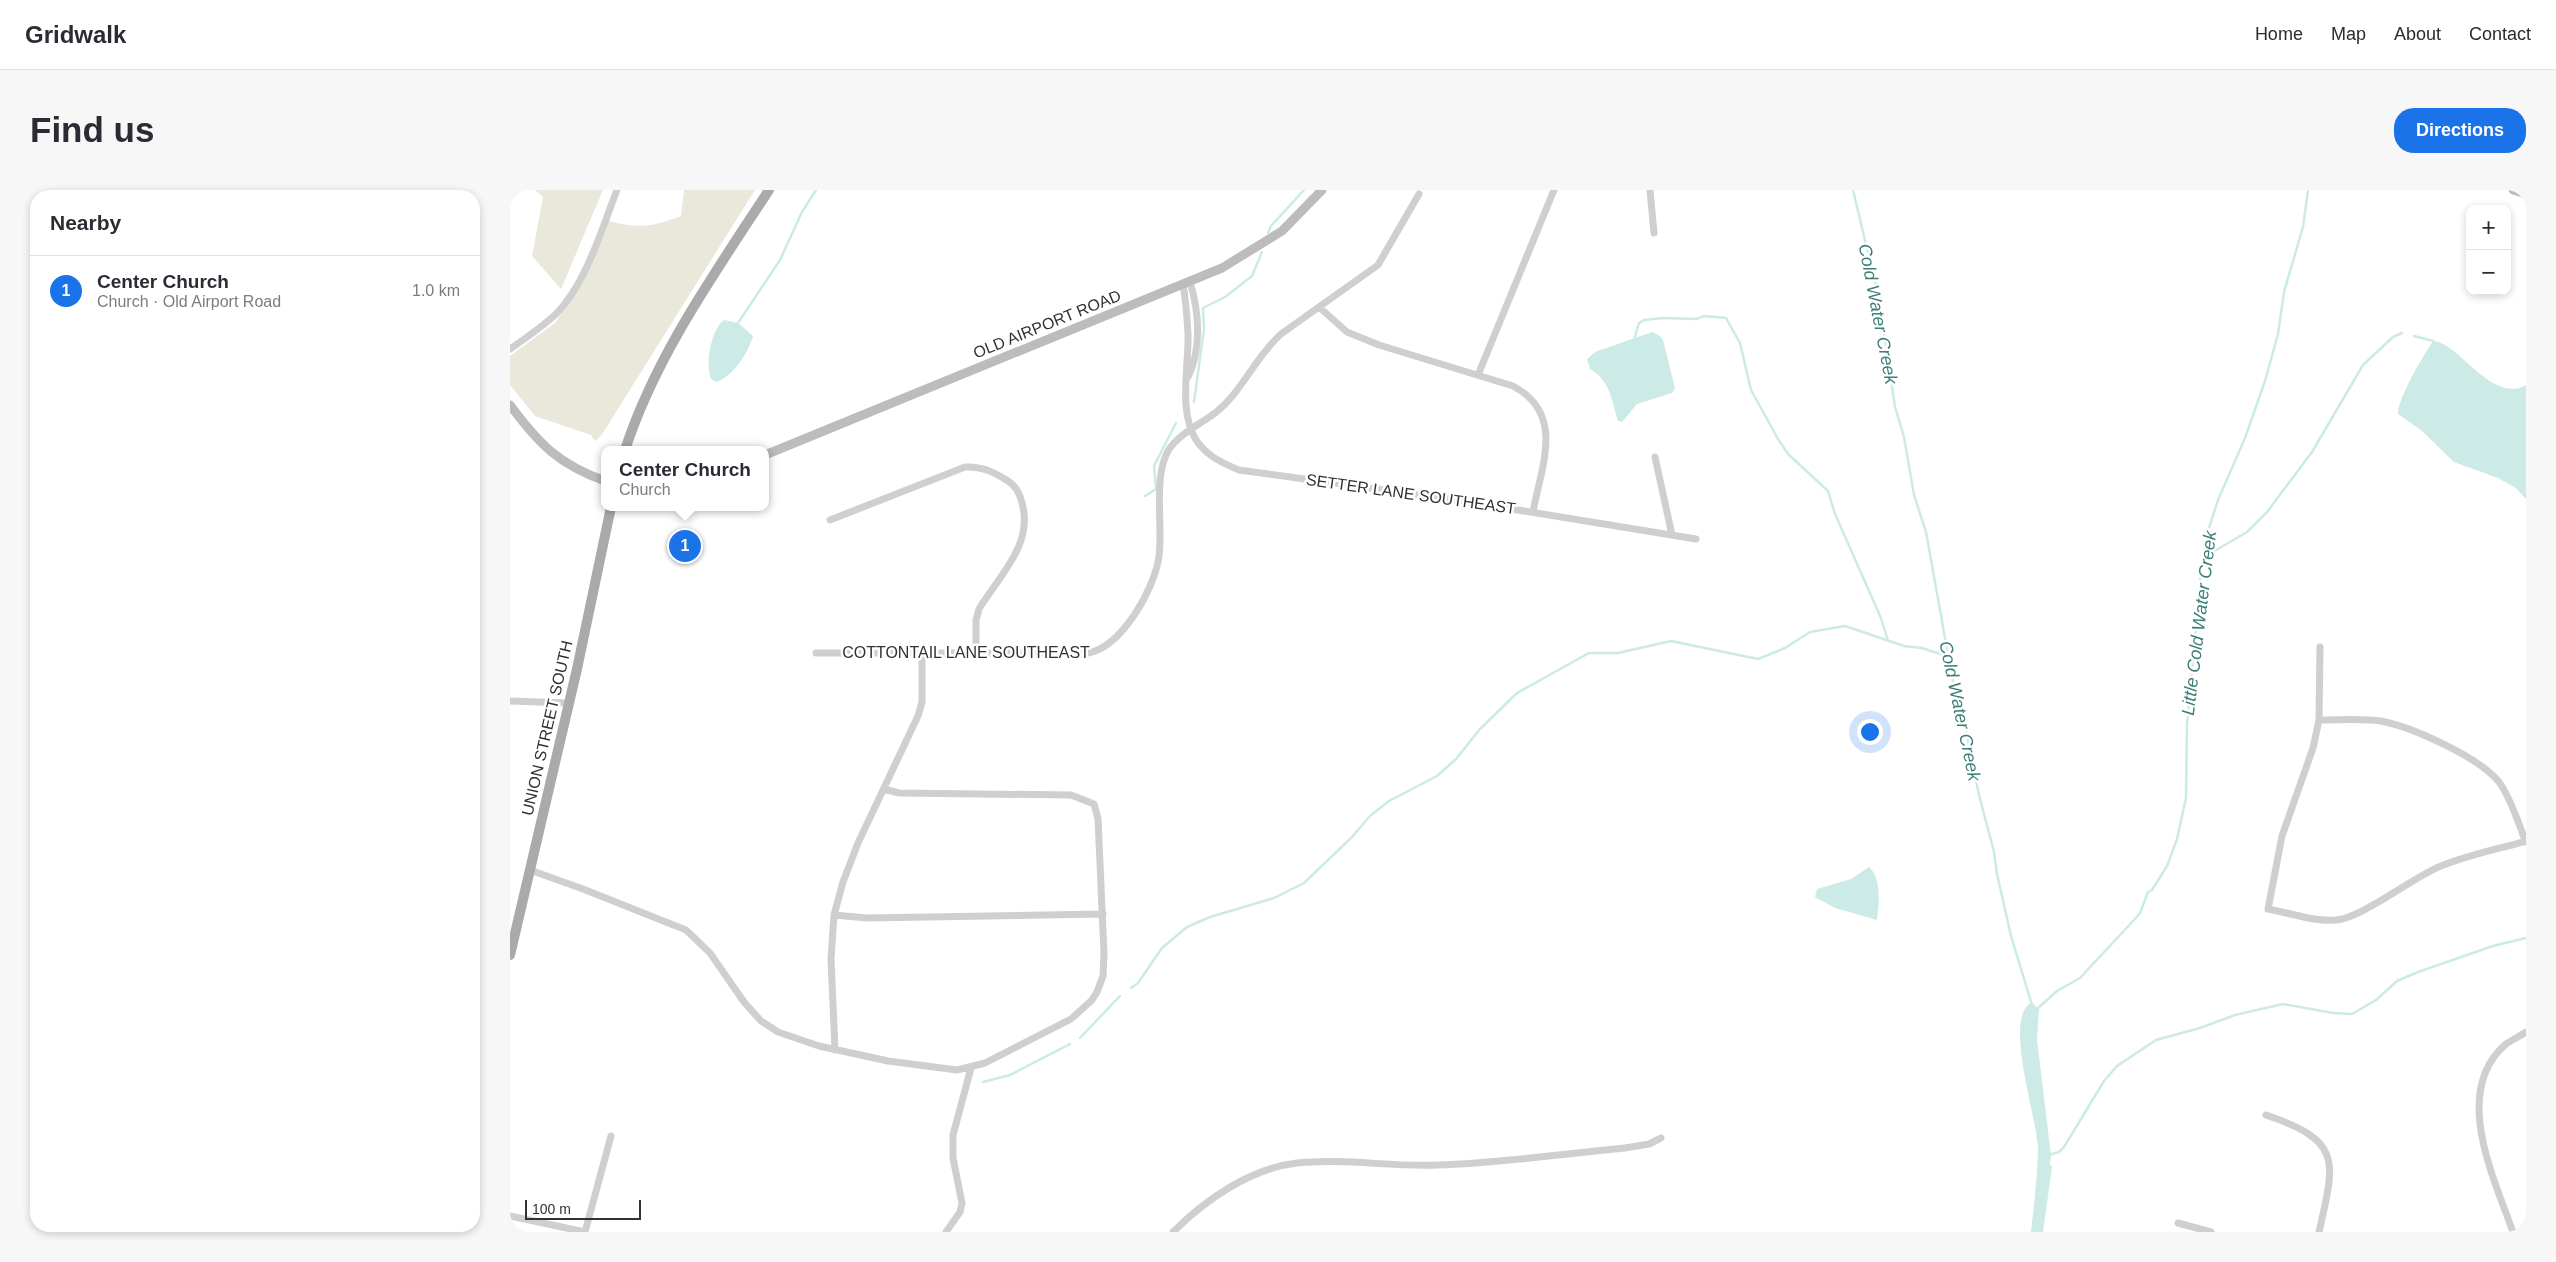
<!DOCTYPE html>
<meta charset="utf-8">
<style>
body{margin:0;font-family:Arial,sans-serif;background:#f7f7f7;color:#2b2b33}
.controls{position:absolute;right:15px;top:15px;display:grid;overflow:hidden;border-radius:10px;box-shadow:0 2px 8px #0003}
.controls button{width:45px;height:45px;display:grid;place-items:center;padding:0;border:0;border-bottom:1px solid #e1e1e2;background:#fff;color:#2b2b33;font:25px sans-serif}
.scale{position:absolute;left:15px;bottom:12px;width:116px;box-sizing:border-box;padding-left:5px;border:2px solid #323232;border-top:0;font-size:14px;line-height:18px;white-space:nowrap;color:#323232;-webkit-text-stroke:4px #fff;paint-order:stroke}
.you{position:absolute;left:1359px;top:541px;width:18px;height:18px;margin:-12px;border:4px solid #fff;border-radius:50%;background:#1a73e8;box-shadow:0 0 0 8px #1a73e833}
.badge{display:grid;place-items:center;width:32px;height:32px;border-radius:50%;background:#1a73e8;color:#fff;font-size:16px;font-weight:700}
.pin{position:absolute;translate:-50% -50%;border:2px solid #fff;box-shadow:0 1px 5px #0006}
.popup{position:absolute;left:91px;top:256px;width:168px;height:65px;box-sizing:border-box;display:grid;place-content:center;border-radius:10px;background:#fff;filter:drop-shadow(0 1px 4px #0005);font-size:16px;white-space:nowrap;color:#7c7c81}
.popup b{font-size:19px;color:#2b2b33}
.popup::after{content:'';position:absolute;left:50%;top:100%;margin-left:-10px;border:10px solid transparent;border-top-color:#fff}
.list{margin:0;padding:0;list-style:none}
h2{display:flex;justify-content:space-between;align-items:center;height:65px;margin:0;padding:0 20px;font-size:21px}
h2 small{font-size:16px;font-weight:400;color:#7c7c81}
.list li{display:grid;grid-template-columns:32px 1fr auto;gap:15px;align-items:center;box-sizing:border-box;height:70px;padding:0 20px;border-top:1px solid #e1e1e2}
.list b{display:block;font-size:19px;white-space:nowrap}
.list p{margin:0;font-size:16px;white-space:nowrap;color:#7c7c81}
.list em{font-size:16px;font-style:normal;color:#7c7c81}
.map{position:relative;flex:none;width:2016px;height:1042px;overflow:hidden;border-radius:20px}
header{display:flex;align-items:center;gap:30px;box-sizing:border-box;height:70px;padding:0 25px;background:#fff;border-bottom:1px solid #e1e1e2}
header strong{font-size:24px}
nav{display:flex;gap:28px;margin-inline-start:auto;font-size:18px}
.intro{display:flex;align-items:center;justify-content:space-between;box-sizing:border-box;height:120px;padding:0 30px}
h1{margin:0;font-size:35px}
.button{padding:12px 22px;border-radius:20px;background:#1a73e8;color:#fff;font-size:18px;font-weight:700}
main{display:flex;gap:30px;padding:0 30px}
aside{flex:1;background:#fff;border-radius:20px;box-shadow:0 2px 8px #0003}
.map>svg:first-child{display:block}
.green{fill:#e9e8db}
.water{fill:#cceae6}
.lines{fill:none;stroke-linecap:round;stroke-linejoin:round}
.stream{stroke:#cceae6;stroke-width:2.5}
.street{stroke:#cfcfcf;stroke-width:7}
.secondary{stroke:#bcbcbc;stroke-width:9}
.primary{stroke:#aaa;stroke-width:10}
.labels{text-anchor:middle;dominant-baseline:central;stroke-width:5;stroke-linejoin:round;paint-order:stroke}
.street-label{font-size:16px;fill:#323232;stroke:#fff}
.water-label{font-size:18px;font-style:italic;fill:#3b7f76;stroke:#fff}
</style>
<header>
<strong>Gridwalk</strong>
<nav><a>Home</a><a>Map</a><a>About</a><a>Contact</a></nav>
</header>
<div class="intro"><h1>Find us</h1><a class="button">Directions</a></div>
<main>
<aside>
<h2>Nearby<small></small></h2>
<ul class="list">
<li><span class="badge">1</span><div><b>Center Church</b><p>Church · Old Airport Road</p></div><em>1.0 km</em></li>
</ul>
</aside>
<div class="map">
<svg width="2016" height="1042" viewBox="0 0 2016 1042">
<rect width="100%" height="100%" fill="#fff"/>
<!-- green -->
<path class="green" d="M25,0H93L51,99L22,66L33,7Z
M174,0H245L91,246L85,251L81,245L25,226L0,195V166L45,133L73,91L99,31C130,39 141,37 171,26Z"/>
<!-- water -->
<path class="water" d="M214,130L228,133L243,146C238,163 224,185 207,192L201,189C195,175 201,139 214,130Z
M1142,142L1150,146L1153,150L1165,198L1162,203L1127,214L1112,232L1108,231C1102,211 1100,190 1080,179L1077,169L1085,162Z
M1923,151C1948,151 1982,215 2016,195V309L2006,298L1988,288L1944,272L1912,241L1888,224C1887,210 1914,164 1923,151Z
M1359,677C1372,688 1369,715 1367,730L1325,718L1305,707L1307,699L1341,689Z
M1522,812L1529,820L1527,849L1541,966L1540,974L1542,977L1533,1042H1521C1524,1016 1527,989 1528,963C1530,934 1491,828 1522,812Z"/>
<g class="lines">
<!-- stream -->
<path class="stream" d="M1343,0L1369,109L1385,217L1394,247L1404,305L1416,342L1446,509L1456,541L1469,605L1484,662L1487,684L1501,746L1522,815
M758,43L761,36L794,0
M226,136L270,70L292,22L306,0
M1904,146L1923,151L1924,154
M1124,150L1129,133L1134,130L1153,128L1186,129L1194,126L1216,128L1230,153L1241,200L1268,249L1278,264L1318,301L1325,324L1371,428L1378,451
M684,212L694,139L693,118L715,107L742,86L752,62
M635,306L646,299L644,276L666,233
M1694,367L1737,342L1757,322L1802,262L1853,175L1883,147L1892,143
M621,798L628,793L652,758L677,737L700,727L764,708L794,693L842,647L860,626L879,611L927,586L946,569L970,539L1007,503L1079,463H1108L1161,451L1248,469L1275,458L1300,442L1335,436L1394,456L1412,458L1439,467
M1527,819L1547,801L1570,788L1624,730L1630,723L1638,702L1642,700L1657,676L1667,649L1676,608L1677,534L1691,381L1697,344L1708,310L1735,248L1755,191L1768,144L1774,102L1793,37L1798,0
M570,848L610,806
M473,892L500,885L560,854
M1538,965L1549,962L1554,957L1594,891L1607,876L1646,850L1690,838L1725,825L1773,814L1823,823L1842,824L1866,810L1887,791L1908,782L1983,756L2016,748"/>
<!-- street -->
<path class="street" d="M1140,0L1144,43
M673,94C676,111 677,127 678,144C679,176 668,221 686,250C697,266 712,273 729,280L940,309L1186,349
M809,117L837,142L869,155L1003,196C1056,224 1031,277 1023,322
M0,159C16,148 32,137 46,124C76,94 92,38 107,0
M968,185L1044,0
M678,187C692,159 689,121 680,92
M1145,267L1162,345
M320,330L455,277C472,276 484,282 498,291C506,296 510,304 512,313C524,354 489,386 469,419L466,430V464
M1810,457L1809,530L1803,558L1772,646L1758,719C1780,723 1805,732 1826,730C1852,728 1903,687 1931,676C1958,665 1988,659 2016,651
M306,463H578C612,457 645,398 649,366C653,335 643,288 658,261C668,244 691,234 705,223C733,201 745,167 771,144L868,75L909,4
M0,511L58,513
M1809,530C1829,530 1851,528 1871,531C1902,537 1969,567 1989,592C2001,608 2008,633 2016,652
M20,680L73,699L176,740L200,763L234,812L251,831L268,842L309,856L378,871L447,880L475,873L561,829L582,810L587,802L593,786L594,763L588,629L584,614L561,605L389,603L374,599
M324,725L357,728L593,724
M325,860L321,769L324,725L333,692L348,653L408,526L412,512V463
M1756,925C1833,951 1825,971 1809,1042
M0,1026L75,1042
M1668,1033L1701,1042
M75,1042L101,946
M436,1042L450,1022L452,1013L443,968V945L461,878
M663,1042C695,1010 741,978 787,973C833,968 880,977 927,975C990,973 1053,964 1115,958L1139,954L1151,948
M2003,1042C1984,988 1941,901 1996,854C2002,850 2010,846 2016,842"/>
<!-- secondary -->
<path class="secondary" d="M2003,0L2016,4
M0,215C29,254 48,274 95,291
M255,265L712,78L772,41L812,0"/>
<!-- primary -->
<path class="primary" d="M115,260C146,165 205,83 259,0
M0,765L67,479L101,317"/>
</g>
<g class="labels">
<!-- street labels -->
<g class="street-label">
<text transform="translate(537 134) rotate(-22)">OLD AIRPORT ROAD</text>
<text transform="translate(901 304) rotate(8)">SETTER LANE SOUTHEAST</text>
<text x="456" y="462">COTTONTAIL LANE SOUTHEAST</text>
<text transform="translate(37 538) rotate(-77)">UNION STREET SOUTH</text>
</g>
<!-- water labels -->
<g class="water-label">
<text transform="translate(1368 124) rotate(79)">Cold Water Creek</text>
<text transform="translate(1689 433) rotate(-83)">Little Cold Water Creek</text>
<text transform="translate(1450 521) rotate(78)">Cold Water Creek</text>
</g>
</g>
</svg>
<div class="controls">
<button>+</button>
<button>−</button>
</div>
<div class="scale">100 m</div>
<div class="you"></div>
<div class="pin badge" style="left:175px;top:356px">1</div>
<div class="popup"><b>Center Church</b>Church</div>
</div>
</main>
